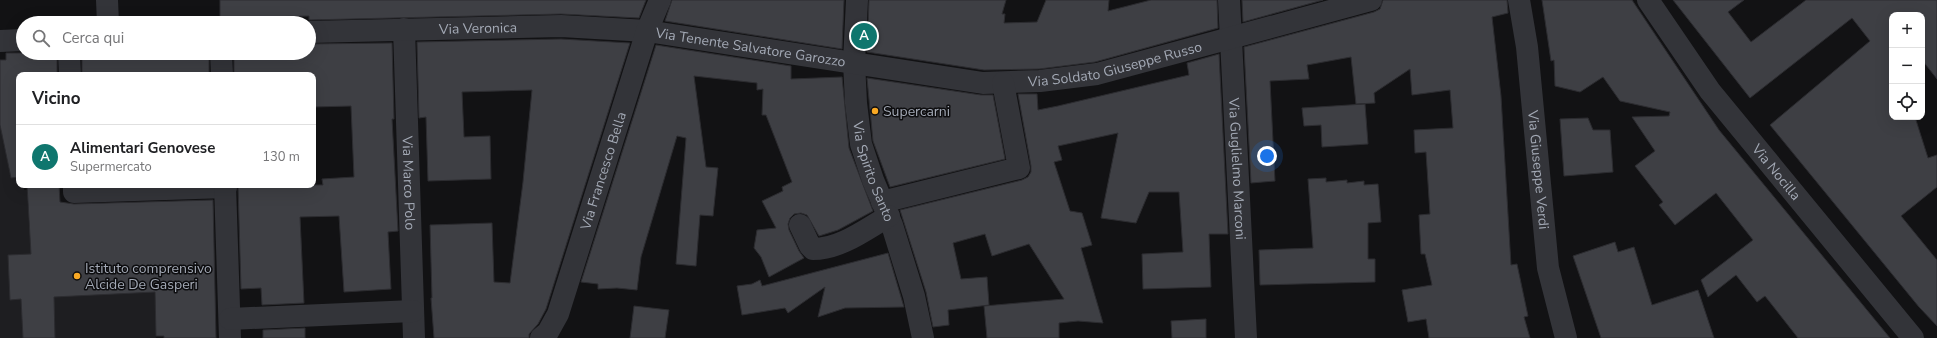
<!DOCTYPE html>
<html lang="it">
<meta charset="utf-8">
<style>
body{margin:0;font-family:"Nunito Sans",sans-serif;background:#f2f2f2;color:#202124}
.controls{position:absolute;right:12px;top:12px;display:grid;overflow:hidden;border-radius:8px;box-shadow:0 4px 16px #0002}
.controls button{width:36px;height:36px;display:grid;place-items:center;padding:0;border:0;border-bottom:1px solid #e0e0e0;background:#fff;color:#202124;font:20px sans-serif}
.you{position:absolute;left:1267px;top:156px;width:14px;height:14px;margin:-10px;border:3px solid #fff;border-radius:50%;background:#1a73e8;box-shadow:0 0 0 6px #1a73e833}
.badge{display:grid;place-items:center;width:26px;height:26px;border-radius:50%;background:#0f766e;color:#fff;font-size:13px;font-weight:700}
.pin{position:absolute;translate:-50% -50%;border:2px solid #fff;box-shadow:0 1px 4px #0006}
.list{margin:0;padding:0;list-style:none}
h2{display:flex;justify-content:space-between;align-items:center;height:52px;margin:0;padding:0 16px;font-size:17px}
h2 small{font-size:13px;font-weight:400;color:#757577}
.list li{display:grid;grid-template-columns:26px 1fr auto;gap:12px;align-items:center;box-sizing:border-box;height:64px;padding:0 16px;border-top:1px solid #e0e0e0}
.list b{display:block;font-size:15px;white-space:nowrap}
.list p{margin:0;font-size:13px;white-space:nowrap;color:#757577}
.list em{font-size:13px;font-style:normal;color:#757577}
.icon{flex:none;width:22px;height:22px;fill:none;stroke:currentColor;stroke-width:2;stroke-linecap:round;stroke-linejoin:round}
.map{position:relative;flex:none;width:1937px;height:338px;overflow:hidden}
.search{position:absolute;background:#fff;box-shadow:0 4px 16px #0002;left:16px;top:16px;width:300px;height:44px;display:flex;align-items:center;gap:10px;box-sizing:border-box;padding:0 14px;border-radius:22px;color:#757577;font-size:15px}
.panel{position:absolute;background:#fff;box-shadow:0 4px 16px #0002;left:16px;top:72px;width:300px;height:116px;border-radius:8px}
.map>svg:first-child{display:block}
.built{fill:#1e1e21}
.building{fill:#3e3f44;stroke:#2c2c30}
.lines{fill:none;stroke-linecap:round;stroke-linejoin:round}
.minor{stroke:#333439;stroke-width:22}
.poi-dot{fill:#faa924;stroke:#0d0d0f;stroke-width:1.5}
.labels{text-anchor:middle;dominant-baseline:central;stroke-width:3;stroke-linejoin:round;paint-order:stroke}
.street-label{font-size:14px;fill:#a3a9b5;stroke:#0d0d0f}
.poi-label{font-size:14px;fill:#a3a9b5;stroke:#0d0d0f;text-anchor:start}
</style>
<div class="map">
<svg width="1937" height="338" viewBox="0 0 1937 338">
<rect width="100%" height="100%" fill="#121214"/>
<!-- built -->
<path class="built" d="M0,125L10,174H19V185H24V190H27L29,227L153,231L156,338H0Z"/>
<!-- building -->
<path class="building" d="M220,0H646L639,18L561,14L309,20V16L262,17L261,23H220Z
M672,0H844L842,49L665,21Z
M869,0H1006L1002,14H1005L1004,23L1037,22L1046,0H1109L1108,11L1151,0H1217L1218,28L1095,62L1039,69L984,70L867,52Z
M1242,0H1323L1243,22Z
M1383,0H1507L1508,13L1492,17L1501,96L1511,265L1517,264L1528,316L1524,317L1530,338H1429L1426,319L1408,322L1402,290L1432,285L1425,254H1421L1419,215L1430,214L1426,152L1415,153L1414,130L1453,128L1450,90L1412,95L1410,69L1374,93L1375,103L1356,104L1351,57L1307,65L1309,79L1270,81L1275,181L1251,183L1244,47L1374,12L1380,9Z
M1542,0H1632L1719,130L1890,338H1798L1765,296L1757,302L1736,275L1708,297L1701,280L1753,240L1716,193L1675,225L1659,205L1663,202L1635,166L1655,151L1632,117L1669,116L1670,112L1620,101L1603,77L1580,92L1555,86L1554,60L1551,61Z
M1673,0H1744L1728,12L1751,42L1806,0H1937V79L1922,60V15H1892V117H1915L1928,158L1937,155V187L1901,216L1937,260V326L1919,307L1770,125L1870,41L1852,18L1750,98Z
M561,39L630,43L546,309L538,324L529,334V338H434L431,298H432L430,225L492,223L494,282L510,283L523,182L532,90L462,92L464,137L490,136L491,179L428,181L426,117L419,118L417,42Z
M392,43L394,119H392L398,231L388,232L391,289L344,292L339,216L300,217L304,303L262,305L261,288L241,289L238,185H323L322,179L354,177L351,106L313,107V75H234V53H309V44Z
M656,45L791,66V79L842,77L849,148L873,211L838,230L819,236L807,215L801,213L794,214L790,218L788,224L789,230L799,251L804,258L769,277L761,257L754,248L757,230L776,228L762,201L783,191L782,187L792,182L766,115H762L763,89L757,90V83L694,76L706,167L718,168L713,216L700,215L696,266L676,264L686,138L677,136L641,257L637,290L617,288L598,289V284L581,282Z
M6,53H57V75H19V177L11,178L0,125V60H6Z
M82,53H209V75H82Z
M1219,54L1228,234H1209L1211,287L1143,289L1142,254L1183,252L1179,192H1149L1136,223L1101,218L1118,133L1058,146L1062,160L1054,162L1070,211L1082,213L1092,245L1081,248L1103,323L1078,321L1059,323V338H987L984,306L1064,299L1029,244L992,256L985,234L953,243L961,279L987,277L989,305L948,310L949,325L933,327L926,292L900,210L1022,180L1028,177L1031,172V166L1018,94H1037L1038,110L1058,106L1189,75L1187,63Z
M867,78L981,95H993L1005,159L890,187L873,141Z
M1365,104L1368,144L1322,147L1321,125L1304,126L1302,108Z
M1588,118L1593,130H1610L1613,172L1564,176L1560,119Z
M1326,178V182L1347,180V183L1364,181V185L1378,184L1381,222L1368,223V259H1375V282L1260,285L1259,250L1313,248L1308,179Z
M27,185H59L60,202L74,204L213,200L216,338H164V336H156L155,292L54,297L55,338H23L21,299L10,300L8,255L31,254Z
M1615,242L1618,252L1634,247L1652,305L1698,290L1714,338H1601L1573,256Z
M888,253L904,307L845,308L818,317L825,287L788,313L785,308L742,315L737,286L752,284L760,280L762,286Z
M634,306L669,310L665,338H630Z
M1206,319V338H1172L1171,321Z
M305,328V338H263V330Z"/>
<g class="lines">
<!-- minor -->
<g class="minor">
<path d="M107,0L108,23"/>
<path id="s1" d="M857,0L854,62L856,103L861,144L873,180L892,225L914,296L923,338"/>
<path id="s2" d="M1229,0L1246,338"/>
<path id="s3" d="M1519,0L1527,47L1548,268L1566,338"/>
<path id="s4" d="M1648,0L1710,91L1913,338"/>
<path id="s5" d="M404,29L414,338"/>
<path id="s6" d="M309,32L561,26L647,31L983,83L1040,81L1097,74L1371,0"/>
<path d="M0,41L23,40"/>
<path d="M69,53L70,75"/>
<path d="M221,53L222,75"/>
<path d="M74,185V192L226,187"/>
<path d="M225,185L230,338"/>
<path d="M882,202L1019,168L1003,83"/>
<path d="M800,225L810,246L813,249C841,249 866,229 889,216"/>
<path d="M230,319L413,311"/>
<path id="s7" d="M541,338L548,332L558,314L647,31L660,0"/>
</g>
</g>
<!-- markers -->
<g class="poi-dot">
<circle cx="875" cy="111" r="4"/>
<circle cx="77" cy="276" r="4"/>
</g>
<g class="labels">
<!-- street labels -->
<g class="street-label">
<text stroke="none"><textPath href="#s6" startOffset="169">Via Veronica</textPath></text>
<text stroke="none"><textPath href="#s6" startOffset="443">Via Tenente Salvatore Garozzo</textPath></text>
<text stroke="none"><textPath href="#s6" startOffset="812">Via Soldato Giuseppe Russo</textPath></text>
<text stroke="none"><textPath href="#s2" startOffset="169">Via Guglielmo Marconi</textPath></text>
<text stroke="none"><textPath href="#s7" startOffset="180">Via Francesco Bella</textPath></text>
<text stroke="none"><textPath href="#s3" startOffset="171">Via Giuseppe Verdi</textPath></text>
<text stroke="none"><textPath href="#s1" startOffset="174">Via Spirito Santo</textPath></text>
<text stroke="none"><textPath href="#s4" startOffset="215">Via Nocilla</textPath></text>
<text stroke="none"><textPath href="#s5" startOffset="154">Via Marco Polo</textPath></text>
</g>
<!-- poi labels -->
<g class="poi-label">
<text x="883" y="111">Supercarni</text>
<text x="85" y="268">Istituto comprensivo<tspan x="85" dy="16">Alcide De Gasperi</tspan></text>
</g>
</g>
</svg>
<div class="controls">
<button>+</button>
<button>−</button>
<button><svg class="icon" aria-label="locate" viewBox="0 0 24 24"><circle cx="12" cy="12" r="6"/><path d="M12 2v4M12 18v4M2 12h4M18 12h4"/></svg></button>
</div>
<div class="you"></div>
<div class="pin badge" style="left:864px;top:36px">A</div>
<div class="search"><svg class="icon" aria-label="search" viewBox="0 0 24 24"><circle cx="10" cy="10" r="6"/><path d="M15 15l6 6"/></svg>Cerca qui</div>
<section class="panel">
<h2>Vicino<small></small></h2>
<ul class="list">
<li><span class="badge">A</span><div><b>Alimentari Genovese</b><p>Supermercato</p></div><em>130 m</em></li>
</ul>
</section>
</div>
